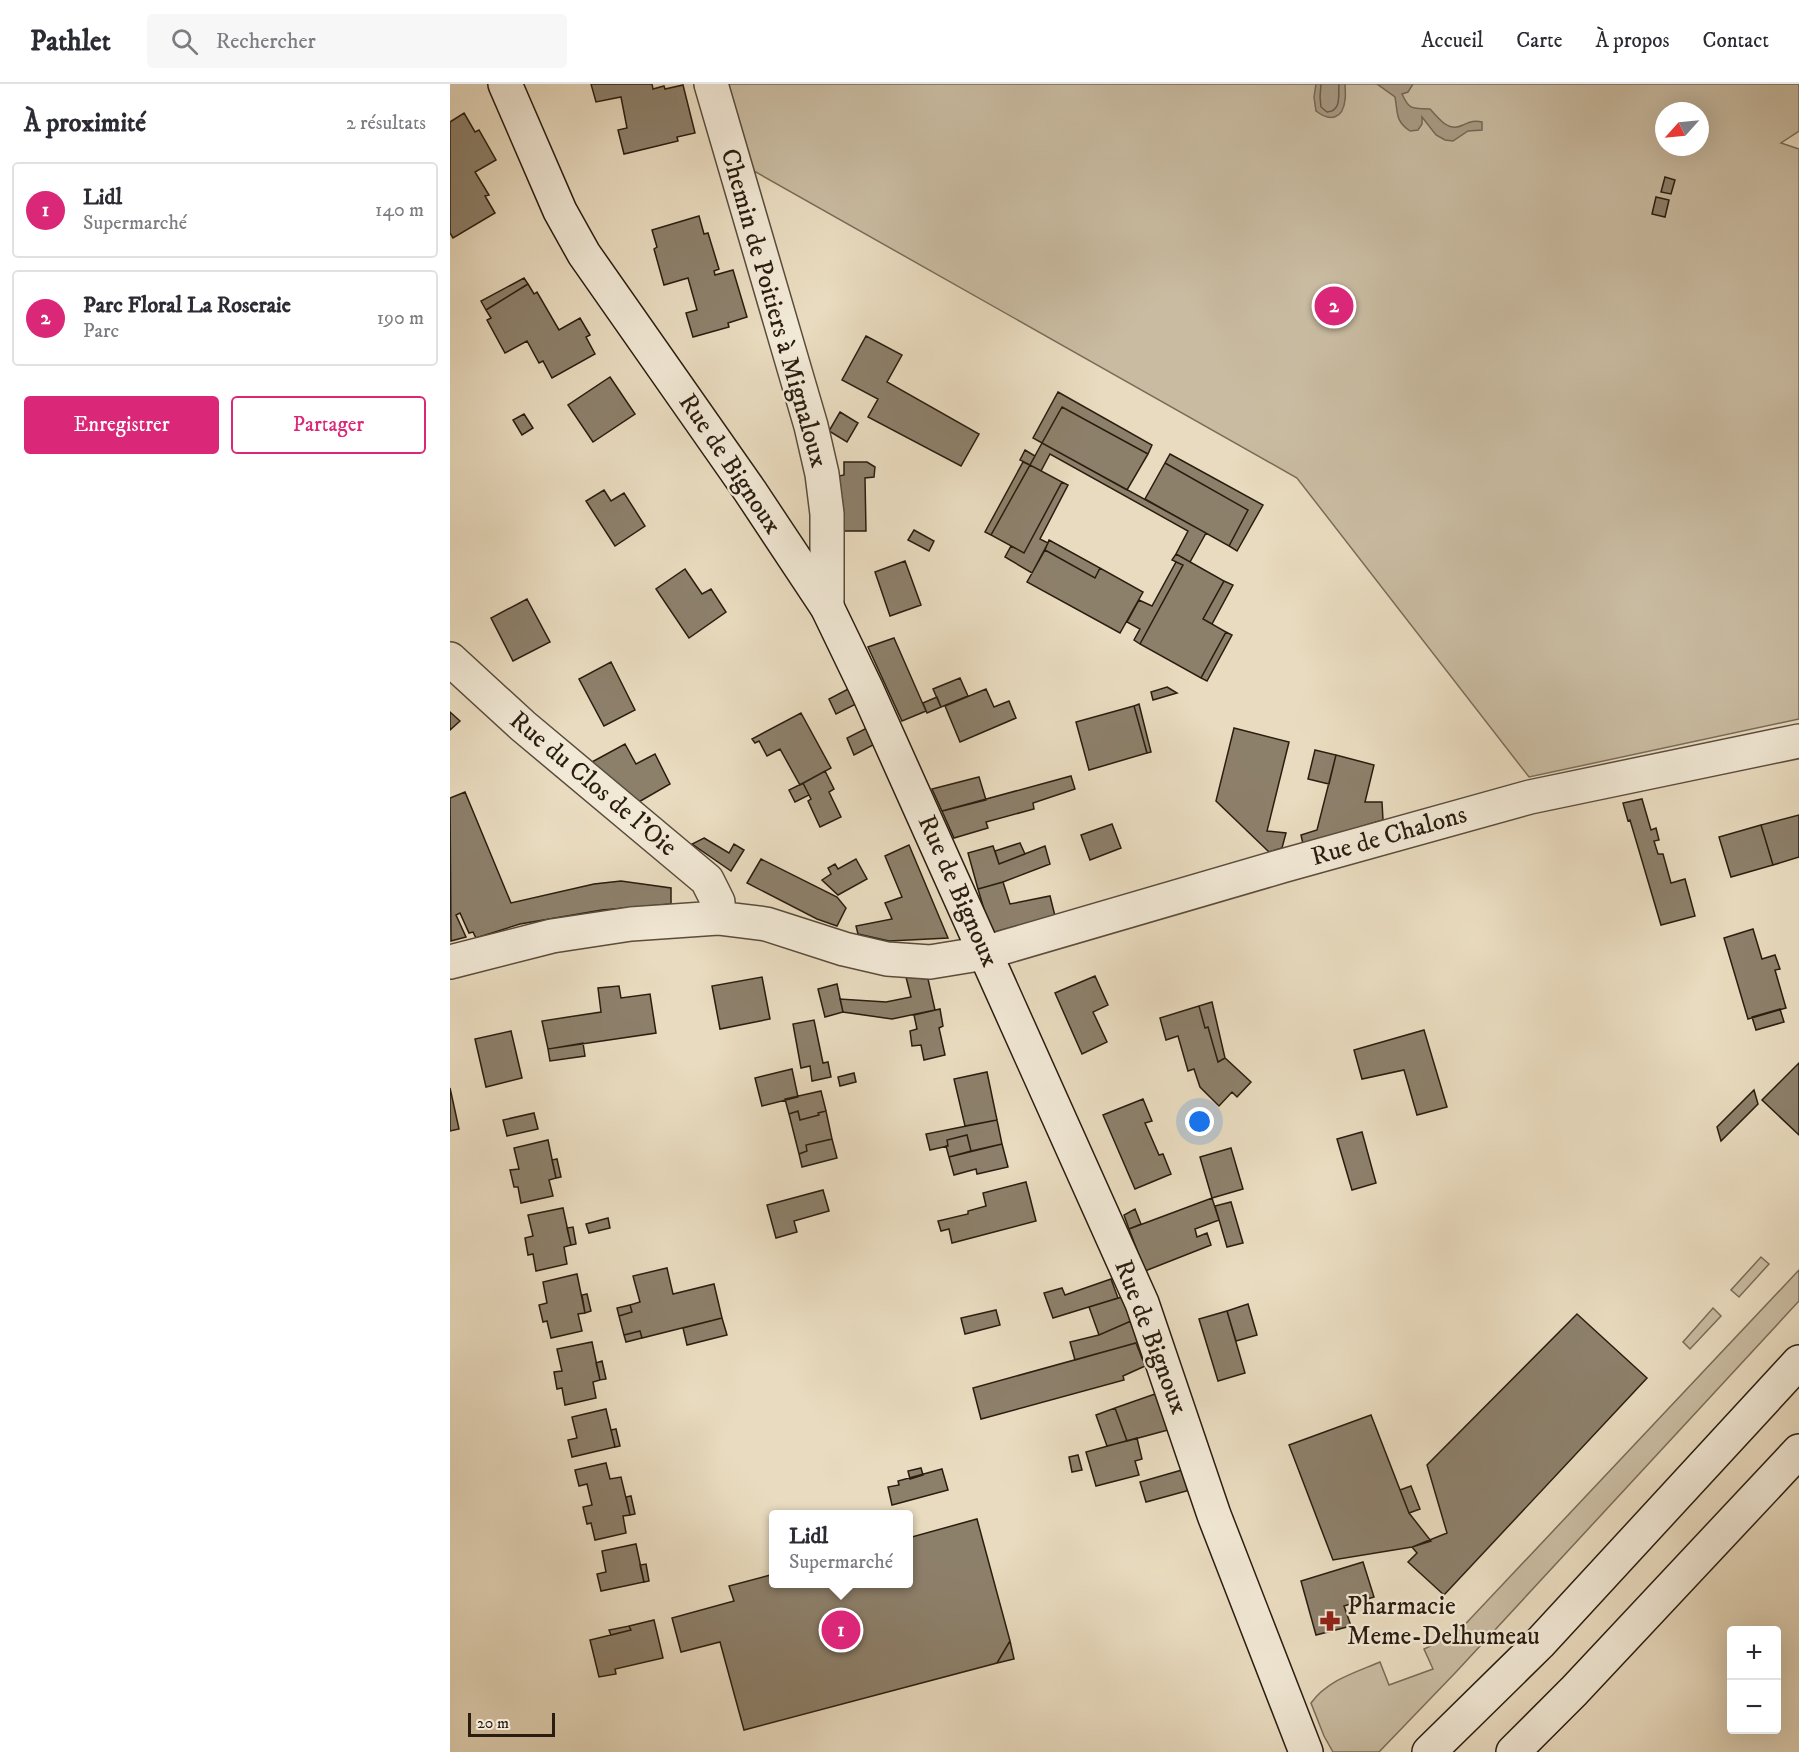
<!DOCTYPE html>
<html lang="fr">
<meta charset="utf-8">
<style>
body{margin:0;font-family:"IM FELL DW Pica",serif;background:#f7f7f7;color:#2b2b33}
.controls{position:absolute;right:18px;bottom:18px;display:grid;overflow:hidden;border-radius:6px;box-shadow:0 6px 24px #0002}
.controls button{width:54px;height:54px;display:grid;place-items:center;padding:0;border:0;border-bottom:2px solid #e1e1e2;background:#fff;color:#2b2b33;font:30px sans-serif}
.compass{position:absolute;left:1205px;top:18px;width:54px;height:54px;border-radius:50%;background:#fff;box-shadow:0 6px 24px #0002;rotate:243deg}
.scale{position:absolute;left:18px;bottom:15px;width:87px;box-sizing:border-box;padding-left:6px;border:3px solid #2a1d10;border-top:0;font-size:16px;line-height:21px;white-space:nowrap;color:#2a1d10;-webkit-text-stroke:4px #f1e8d5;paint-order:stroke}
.you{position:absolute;left:750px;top:1038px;width:21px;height:21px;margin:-15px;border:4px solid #fff;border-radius:50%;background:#1a73e8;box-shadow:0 0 0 9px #1a73e833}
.badge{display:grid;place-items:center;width:39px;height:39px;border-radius:50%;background:#db2777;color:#fff;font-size:20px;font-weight:700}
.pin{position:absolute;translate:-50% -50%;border:3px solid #fff;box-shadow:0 2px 6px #0006}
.popup{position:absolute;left:319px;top:1426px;width:144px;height:78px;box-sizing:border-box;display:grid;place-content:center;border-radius:6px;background:#fff;filter:drop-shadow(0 2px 4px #0005);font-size:20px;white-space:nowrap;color:#7c7c81}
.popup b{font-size:22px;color:#2b2b33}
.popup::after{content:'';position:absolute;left:50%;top:100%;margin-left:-12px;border:12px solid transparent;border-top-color:#fff}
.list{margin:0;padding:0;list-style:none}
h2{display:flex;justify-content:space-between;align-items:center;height:78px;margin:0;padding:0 24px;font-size:26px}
h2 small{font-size:20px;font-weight:400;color:#7c7c81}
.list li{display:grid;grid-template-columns:39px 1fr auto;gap:18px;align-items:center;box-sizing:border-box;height:96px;margin:0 12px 12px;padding:0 12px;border:2px solid #e1e1e2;border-radius:6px}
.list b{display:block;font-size:22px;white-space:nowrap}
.list p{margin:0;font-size:20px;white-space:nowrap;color:#7c7c81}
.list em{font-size:20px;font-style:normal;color:#7c7c81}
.actions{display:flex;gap:12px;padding:18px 24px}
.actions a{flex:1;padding:14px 0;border:2px solid #db2777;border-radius:6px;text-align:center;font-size:21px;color:#db2777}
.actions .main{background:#db2777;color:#fff}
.icon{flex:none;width:33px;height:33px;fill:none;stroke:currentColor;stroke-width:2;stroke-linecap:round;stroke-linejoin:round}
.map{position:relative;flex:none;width:1349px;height:1668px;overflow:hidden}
header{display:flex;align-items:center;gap:36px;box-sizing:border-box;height:84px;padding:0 30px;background:#fff;border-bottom:2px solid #e1e1e2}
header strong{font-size:28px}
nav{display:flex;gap:33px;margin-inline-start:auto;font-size:21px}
.search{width:420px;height:54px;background:#f7f7f7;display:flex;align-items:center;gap:15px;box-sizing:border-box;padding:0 21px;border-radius:6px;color:#7c7c81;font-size:22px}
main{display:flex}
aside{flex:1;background:#fff}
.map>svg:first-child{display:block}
.green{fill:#c9bba1;stroke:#7a6c58;stroke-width:1.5;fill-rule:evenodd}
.water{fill:#a89a84;stroke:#766856;stroke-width:1.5}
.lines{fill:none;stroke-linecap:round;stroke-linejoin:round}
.shore{stroke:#695c4a;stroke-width:1.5}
.building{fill:#8d806b;stroke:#2a1d10;stroke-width:1.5}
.street-casing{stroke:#5a4c3c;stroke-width:36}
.secondary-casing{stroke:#2a1d10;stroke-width:36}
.street{stroke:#f1e8d5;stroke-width:33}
.secondary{stroke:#f1e8d5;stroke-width:33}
.labels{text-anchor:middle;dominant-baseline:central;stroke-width:4.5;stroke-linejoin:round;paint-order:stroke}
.street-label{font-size:26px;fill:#2a1d10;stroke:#f1e8d5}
.poi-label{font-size:26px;fill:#2a1d10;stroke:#f1e8d5;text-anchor:start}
</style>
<header>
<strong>Pathlet</strong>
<div class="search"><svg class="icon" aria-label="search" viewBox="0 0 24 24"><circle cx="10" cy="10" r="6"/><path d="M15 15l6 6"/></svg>Rechercher</div>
<nav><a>Accueil</a><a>Carte</a><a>À propos</a><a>Contact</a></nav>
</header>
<main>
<aside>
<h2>À proximité<small>2 résultats</small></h2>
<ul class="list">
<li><span class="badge">1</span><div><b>Lidl</b><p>Supermarché</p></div><em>140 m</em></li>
<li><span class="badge">2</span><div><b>Parc Floral La Roseraie</b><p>Parc</p></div><em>190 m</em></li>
</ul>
<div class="actions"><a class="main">Enregistrer</a><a>Partager</a></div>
</aside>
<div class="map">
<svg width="1349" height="1668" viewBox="0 0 1349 1668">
<rect width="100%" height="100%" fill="#e9dbbf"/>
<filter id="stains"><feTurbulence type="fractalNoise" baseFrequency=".00333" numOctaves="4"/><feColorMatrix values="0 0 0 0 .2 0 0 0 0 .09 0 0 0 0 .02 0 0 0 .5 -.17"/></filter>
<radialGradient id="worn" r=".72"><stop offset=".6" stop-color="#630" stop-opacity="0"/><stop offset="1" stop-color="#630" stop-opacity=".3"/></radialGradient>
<!-- green -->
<path class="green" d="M261,0H1349V47L1331,59L1349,65V635L1079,693L847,394L281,74ZM1214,27H1250V63H1214Z
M1311,1173L1319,1180L1289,1213L1281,1206Z
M1349,1186V1217L1006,1588L929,1668H883L874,1652L861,1619C878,1596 904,1589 930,1578L939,1601L983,1585L974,1565L1006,1550Z
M1263,1224L1271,1232L1240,1265L1233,1258Z"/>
<!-- water -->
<path class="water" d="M866,0H895C895,5 896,11 895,16C893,35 880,38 866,27L864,13Z
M927,0H963L958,8L952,10C960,27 962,24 980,25C989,34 998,49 1013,41C1020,38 1024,36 1032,38V46L1018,47L1003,57L995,56L986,51L972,33V40L968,46L960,47C945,37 948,29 945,13Z"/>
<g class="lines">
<!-- shore -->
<path class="shore" d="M871,0L870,13L871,23L877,28C892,27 888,11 889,0"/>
</g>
<!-- building -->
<path class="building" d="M141,0H202L203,5L214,2L215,5L233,1L245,49L227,53L228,57L174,70L168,46L177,44L171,13L146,18Z
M14,29L25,48L29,46L46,76L25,88L39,111L35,112L45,129L3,154L0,149V38Z
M1215,93L1225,96L1221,110L1211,108Z
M1206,113L1219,116L1215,133L1202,130Z
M249,132L254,150L258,149L269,185L264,187L265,191L283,186L297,233L278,239L279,243L243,253L236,229L247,226L238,194L214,201L204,165L207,163L202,146Z
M74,194L78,200L36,226L31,217Z
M78,200L84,210L87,208L109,246L130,234L140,251L136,253L145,270L102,294L93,277L89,279L77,257L55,269L37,236L41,234L36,226Z
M416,252L452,271L437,298L529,350L511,382L418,333L428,315L392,296Z
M160,293L185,330L143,358L118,321Z
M608,308L702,361L698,370L612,323L592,359L583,354Z
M612,323L698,370L677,406L592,359Z
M390,328L408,339L397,358L379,347Z
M74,330L83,344L72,351L63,336Z
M592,359L756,449L740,478L726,470L738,447L600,370L591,387L580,381Z
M575,366L585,372L580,381L570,376Z
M720,370L813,421L787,467L779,462L798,426L715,379Z
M394,378H417L425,383L424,393L415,394L416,447H392L389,392L394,391Z
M573,378L580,381L541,451L535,448Z
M715,379L798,426L779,462L695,415Z
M580,381L612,398L574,469L541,451Z
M612,398L618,401L590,455L598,459L582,489L555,473L561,462L574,469Z
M154,406L161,417L174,409L195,442L165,462L136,417Z
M464,446L484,457L479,467L458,456Z
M599,456L650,484L645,494L595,466Z
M595,466L645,494L650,484L693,508L670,549L577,498Z
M726,470L774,497L753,535L776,548L751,594L690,560L733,481L722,476Z
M455,477L471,521L440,532L425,488Z
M726,478L733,481L690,560L684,556L690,545L677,538L689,516L702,522Z
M235,485L252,510L261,505L276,528L239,554L206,505Z
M774,497L783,501L762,540L753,535Z
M77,515L100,558L63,577L41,534Z
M776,548L782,551L757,597L751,594Z
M444,554L476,627L452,637L418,563Z
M161,578L185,626L154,642L129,595Z
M510,594L518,612L491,623L483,605Z
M717,603L727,609L703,616L701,608Z
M400,604L408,619L386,630L379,615Z
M536,605L544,623L559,617L566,634L510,658L495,622Z
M487,613L491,623L477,629L473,619Z
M689,620L701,668L697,669L684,622Z
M684,622L697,669L639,686L626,638Z
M0,628L10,637L0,646Z
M351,629L381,684L350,701L330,665L317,672L309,657L305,659L302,655Z
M417,644L425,660L404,671L397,654Z
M784,644L839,658L817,747L836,749L832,764L819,768L766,717Z
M175,660L186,680L205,670L220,700L187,719L142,678Z
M865,666L886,671L879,700L858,695Z
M886,671L924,681L915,718H932L933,736L853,760L851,751L867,746Z
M375,687L384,705L379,708L391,733L370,743L358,717L361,715L353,699Z
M621,692L625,705L583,719L584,725L536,738L538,744L504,754L492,727Z
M529,693L536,716L492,727L482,705Z
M353,699L359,711L345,718L339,706Z
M15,708L61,819L144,800L171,797L221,804V820L152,826L70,840L26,854L23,848L19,849L10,829L6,831L16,853L1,857L0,714Z
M1192,715L1201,746L1206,744L1209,756L1204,757L1208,770H1213L1221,799L1235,795L1245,832L1211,841L1180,736L1178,737L1173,719Z
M1349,731V773L1323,781L1311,741Z
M662,740L671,764L640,776L631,751Z
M1311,741L1323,781L1281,793L1269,753Z
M254,754L279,769L284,760L294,766L281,787L242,760Z
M570,759L575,770L549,780L545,767Z
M459,761L498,854L439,857L408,850L406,842L442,835L435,819L452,813L435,772Z
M543,762L549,780L595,762L600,780L553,798L528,805L518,769Z
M311,775L387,813L396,824L387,842L367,835L297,799Z
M406,775L417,795L388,811L372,796L381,790L378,784L385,780L388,785Z
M553,798L560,820L600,812L605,832L541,849L528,805Z
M1303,845L1312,875L1325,871L1330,885L1325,886L1336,924L1298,935L1274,854Z
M645,892L658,921L643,928L657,958L632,970L605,909Z
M312,893L320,935L270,945L262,902Z
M456,893L478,895L485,926L442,935L393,928L390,915L436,918L461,913Z
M387,900L393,928L375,933L368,905Z
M169,902L171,914L200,910L206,949L98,965L92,937L151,928L148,904Z
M762,918L775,974L768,978L758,943L755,944L749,922Z
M749,922L755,944L758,943L768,978L775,974L801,998L787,1013L782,1008L769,1022L750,1003L744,985L738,987L728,952L716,956L710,934Z
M490,925L493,942L489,944L495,971L474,976L471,961L462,962L460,947L467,945L464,931Z
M1330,925L1334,938L1306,946L1302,933Z
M364,936L373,979L378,978L381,993L362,997L360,982L351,984L343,940Z
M974,946L997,1023L967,1031L954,986L912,995L904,966Z
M61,947L72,994L36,1003L25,955Z
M133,959L135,972L100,977L98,965Z
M1349,979V1051L1312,1016Z
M342,985L348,1013L312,1022L305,994Z
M537,988L547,1036L515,1042L504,995Z
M404,989L406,998L390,1002L388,993Z
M0,1004L9,1045L0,1047Z
M1304,1006L1308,1020L1271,1057L1267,1043Z
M371,1007L376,1027L368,1029L369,1031L350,1036L348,1027L339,1030L335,1015Z
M693,1015L702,1037L695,1039L709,1071L713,1070L721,1090L685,1105L653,1031Z
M348,1027L350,1036L369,1031L368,1029L376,1027L382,1055L356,1061L357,1067L349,1070L339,1030Z
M84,1029L88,1045L57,1052L53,1036Z
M547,1036L552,1060L521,1067L517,1051L497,1056L498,1062L480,1066L476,1050Z
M912,1048L926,1099L902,1106L887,1055Z
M517,1051L521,1067L499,1073L496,1062H498L497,1056Z
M382,1055L387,1074L352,1083L349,1070L357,1067L356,1061Z
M98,1056L106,1094L99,1096L103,1112L71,1119L68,1103H64L60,1086L69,1085L64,1064Z
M552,1060L558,1083L527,1090L526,1085L504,1091L499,1073Z
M781,1064L793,1105L762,1114L750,1073Z
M107,1075L111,1093L106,1094L102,1076Z
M576,1098L586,1137L502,1159L499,1145L491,1147L488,1137L518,1130V1127L536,1122L533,1109Z
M373,1106L379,1127L344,1137L347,1148L326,1154L317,1121Z
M762,1114L769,1136L745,1145L747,1153L757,1149L761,1161L695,1187L679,1145Z
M781,1118L793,1159L777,1163L765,1122Z
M113,1124L121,1161L114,1163L117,1180L86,1187L83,1170L78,1171L75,1154L83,1152L78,1131Z
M685,1125L691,1140L679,1145L674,1131Z
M158,1134L160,1144L139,1149L136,1140Z
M123,1143L126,1160L121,1161L117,1144Z
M217,1184L223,1210L264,1200L272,1234L192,1254L190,1247L174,1251L169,1232L182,1228L180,1221L190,1218L183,1192Z
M127,1190L135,1229L128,1230L132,1247L101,1254L97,1237L93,1238L89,1221L97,1219L93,1198Z
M661,1195L668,1214L603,1234L594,1209L612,1204L615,1211Z
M137,1210L141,1227L135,1229L132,1211Z
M672,1213L681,1237L649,1251L639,1223Z
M798,1220L807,1251L786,1257L777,1227Z
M180,1221L182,1228L169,1232L167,1224Z
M546,1226L550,1241L515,1250L511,1234Z
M777,1227L795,1289L768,1297L749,1235Z
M1127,1230L1197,1294L994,1511L958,1478L967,1469L962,1463L997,1449L977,1381Z
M272,1234L277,1251L237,1261L233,1244Z
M681,1237L689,1258L625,1276L620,1258L649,1251Z
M190,1247L192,1254L176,1258L174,1251Z
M142,1258L150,1296L143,1298L146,1314L115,1321L112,1304L107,1305L104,1288L112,1287L107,1265Z
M686,1259L695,1282L673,1292L674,1296L531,1335L523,1304Z
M152,1277L156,1295L150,1296L146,1279Z
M705,1310L718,1346L677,1357L665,1324Z
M665,1324L677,1357L657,1362L646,1331Z
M156,1325L165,1363L122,1373L118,1356L127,1354L122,1333Z
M921,1331L959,1429L981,1457L962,1463L883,1476L839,1361Z
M166,1345L170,1362L165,1363L161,1346Z
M687,1354L692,1375L685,1377L689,1391L646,1402L636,1368Z
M628,1371L632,1386L622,1388L619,1373Z
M156,1379L160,1395L171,1393L180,1431L173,1432L176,1449L145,1456L141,1439L137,1440L133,1423L142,1421L137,1400L129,1402L125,1386Z
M471,1384L473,1391L460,1395L458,1387Z
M492,1385L498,1406L442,1421L438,1403L449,1401L448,1397Z
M732,1386L740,1406L696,1418L690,1398Z
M961,1402L970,1425L959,1429L950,1406Z
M181,1412L185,1430L180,1431L176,1413Z
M527,1435L560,1557L547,1579L294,1646L270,1558L231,1568L222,1534L284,1517L279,1502L324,1490V1500H458V1454Z
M186,1460L194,1498L151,1507L147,1490L156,1488L152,1467Z
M913,1478L924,1513L894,1522L901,1542L866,1551L851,1497Z
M196,1480L199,1497L194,1498L190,1481Z
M204,1536L213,1574L165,1585L166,1590L149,1593L140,1556L181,1546L179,1542Z
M179,1542L181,1546L161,1551L159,1546Z
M560,1557L564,1575L547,1579Z"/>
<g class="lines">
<!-- street casing -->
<g class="street-casing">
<path id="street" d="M261,0L361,342L372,390L377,430V523
M0,575L73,642L257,796L268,818V834
M0,878L102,852L181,840L268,834L316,840L394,865L437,875L480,878L535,869L558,862L832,782L1080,713L1349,657"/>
</g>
<!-- secondary casing -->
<g class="secondary-casing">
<path id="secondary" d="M55,0L110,127L134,170L300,407L377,523L417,606L692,1219L764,1431L856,1668
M979,1668L1089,1560L1349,1278
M1063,1668L1124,1607L1349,1367"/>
</g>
<!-- street -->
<use href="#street" class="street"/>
<!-- secondary -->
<use href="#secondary" class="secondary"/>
</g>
<!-- icons -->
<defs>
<g id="pharmacy-bare" transform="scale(1.62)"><path d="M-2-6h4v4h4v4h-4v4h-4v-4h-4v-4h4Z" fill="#8f2418" stroke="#f1e8d5" stroke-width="2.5" paint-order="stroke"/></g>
</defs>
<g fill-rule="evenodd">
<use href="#pharmacy-bare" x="880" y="1537"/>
</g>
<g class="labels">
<!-- street labels -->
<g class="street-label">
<text transform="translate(324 224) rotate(74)">Chemin de Poitiers à Mignaloux</text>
<text transform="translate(280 380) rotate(56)">Rue de Bignoux</text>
<text transform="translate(143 700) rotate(40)">Rue du Clos de l'Oie</text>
<text transform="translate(939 752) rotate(-16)">Rue de Chalons</text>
<text transform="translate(508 807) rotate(66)">Rue de Bignoux</text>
<text transform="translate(701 1253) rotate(69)">Rue de Bignoux</text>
</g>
<!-- poi labels -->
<g class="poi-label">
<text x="897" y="1522">Pharmacie<tspan x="897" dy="30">Meme-Delhumeau</tspan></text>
</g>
</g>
<rect width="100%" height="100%" filter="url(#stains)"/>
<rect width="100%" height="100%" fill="url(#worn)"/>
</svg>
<div class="controls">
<button>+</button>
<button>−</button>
</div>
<svg class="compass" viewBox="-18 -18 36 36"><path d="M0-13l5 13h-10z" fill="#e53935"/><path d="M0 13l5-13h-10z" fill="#7c7c81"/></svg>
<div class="scale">20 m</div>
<div class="you"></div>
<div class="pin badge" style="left:391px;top:1546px">1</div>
<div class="popup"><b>Lidl</b>Supermarché</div>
<div class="pin badge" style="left:884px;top:222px">2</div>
</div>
</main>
